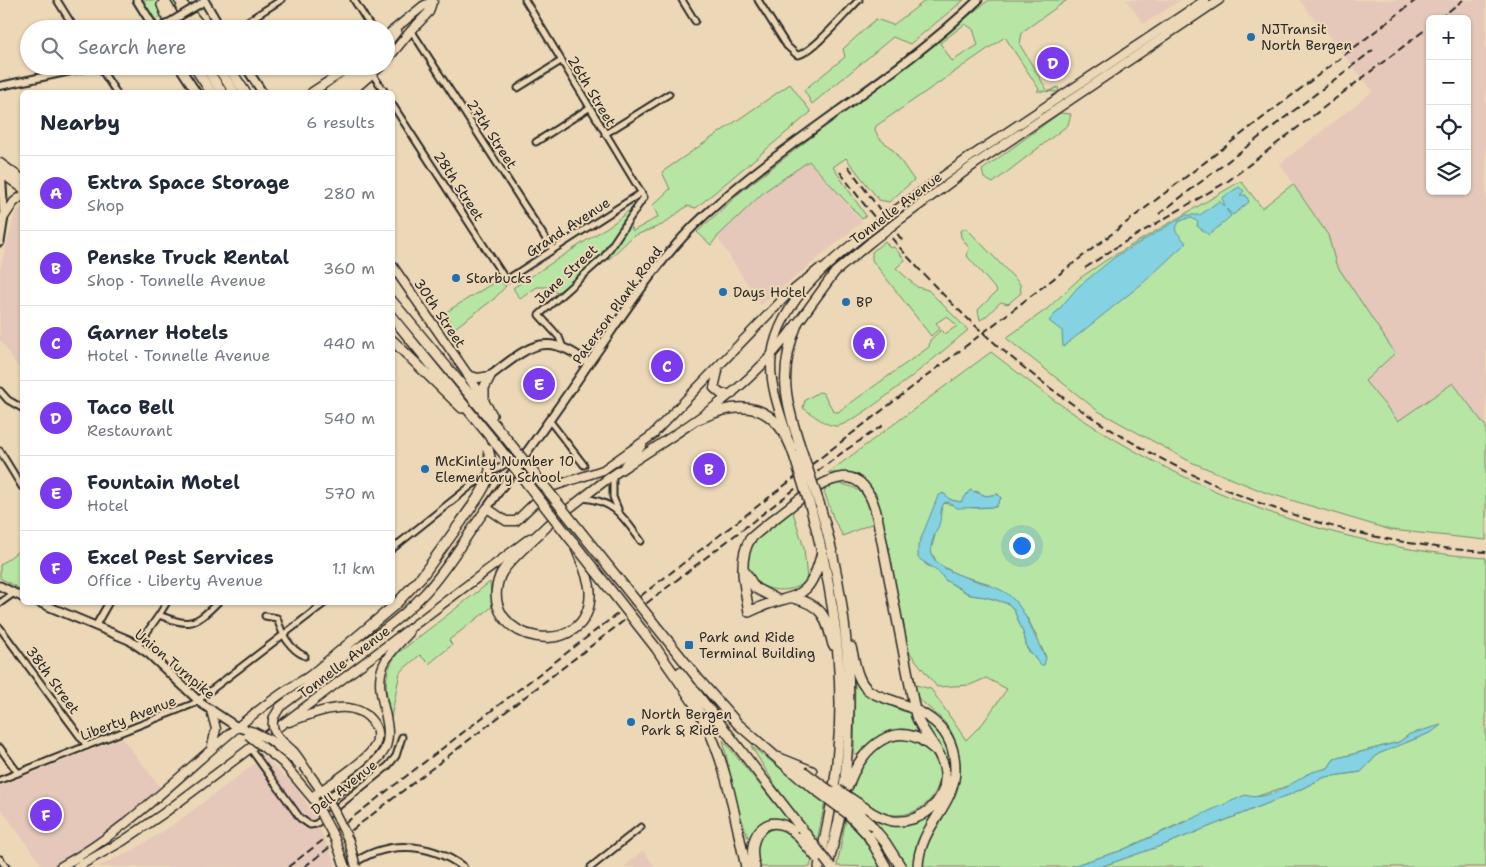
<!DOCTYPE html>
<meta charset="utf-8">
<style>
body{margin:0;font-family:"Shantell Sans",sans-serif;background:#f2f2f3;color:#1f2937}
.controls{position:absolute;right:15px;top:15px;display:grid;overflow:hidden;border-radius:8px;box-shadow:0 1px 4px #0004}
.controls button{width:45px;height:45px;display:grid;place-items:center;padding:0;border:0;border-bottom:1px solid #e0e1e3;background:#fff;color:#1f2937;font:25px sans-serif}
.you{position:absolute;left:1021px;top:545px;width:18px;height:18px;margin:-12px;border:4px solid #fff;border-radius:50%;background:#1a73e8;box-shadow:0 0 0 8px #1a73e833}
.badge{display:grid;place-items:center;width:32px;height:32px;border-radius:50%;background:#7c3aed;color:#fff;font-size:16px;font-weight:700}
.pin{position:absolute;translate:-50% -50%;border:2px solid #fff;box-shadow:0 1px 5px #0006}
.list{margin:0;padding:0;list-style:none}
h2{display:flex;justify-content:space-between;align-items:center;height:65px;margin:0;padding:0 20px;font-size:21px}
h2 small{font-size:16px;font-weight:400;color:#747a83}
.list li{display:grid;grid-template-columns:32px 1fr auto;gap:15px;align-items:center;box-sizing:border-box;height:75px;padding:0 20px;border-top:1px solid #e0e1e3}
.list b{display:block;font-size:19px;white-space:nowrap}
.list p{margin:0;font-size:16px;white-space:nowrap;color:#747a83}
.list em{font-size:16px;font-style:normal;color:#747a83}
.icon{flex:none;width:28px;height:28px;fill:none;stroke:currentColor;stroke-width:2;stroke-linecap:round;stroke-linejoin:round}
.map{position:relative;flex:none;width:1486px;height:867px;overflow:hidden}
.search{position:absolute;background:#fff;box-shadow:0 1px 4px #0004;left:20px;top:20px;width:375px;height:55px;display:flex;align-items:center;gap:12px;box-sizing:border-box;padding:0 18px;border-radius:28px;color:#747a83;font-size:19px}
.panel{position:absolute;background:#fff;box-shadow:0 1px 4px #0004;left:20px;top:90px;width:375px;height:515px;border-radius:8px}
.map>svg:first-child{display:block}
.built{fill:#e5c8b9;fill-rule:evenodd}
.green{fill:#b7e5a3;stroke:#718867;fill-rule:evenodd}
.water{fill:#84d2e2;stroke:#608f99}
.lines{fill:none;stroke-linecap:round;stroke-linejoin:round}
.minor-casing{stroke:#2b2b2b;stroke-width:9}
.tertiary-casing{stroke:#2b2b2b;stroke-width:10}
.secondary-casing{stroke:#2b2b2b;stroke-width:11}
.primary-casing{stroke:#2b2b2b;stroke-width:11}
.trunk-casing{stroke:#2b2b2b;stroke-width:11}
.motorway-casing{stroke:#2b2b2b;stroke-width:12}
.minor{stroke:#ecd8b6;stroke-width:5}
.tertiary{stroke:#ecd8b6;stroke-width:6}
.secondary{stroke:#ecd8b6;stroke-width:7}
.primary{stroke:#ecd8b6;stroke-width:8}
.trunk{stroke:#ecd8b6;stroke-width:8}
.motorway{stroke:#ecd8b6;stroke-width:9}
.rail{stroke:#2b2b2b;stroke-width:2;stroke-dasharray:8 4;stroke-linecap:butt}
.tertiary-bridge-casing{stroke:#2b2b2b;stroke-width:10;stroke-linecap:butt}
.primary-bridge-casing{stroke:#2b2b2b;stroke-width:11;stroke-linecap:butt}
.trunk-bridge-casing{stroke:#2b2b2b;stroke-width:11;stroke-linecap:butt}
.motorway-bridge-casing{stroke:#2b2b2b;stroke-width:12;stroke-linecap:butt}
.tertiary-bridge{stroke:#ecd8b6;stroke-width:6}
.primary-bridge{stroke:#ecd8b6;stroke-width:8}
.trunk-bridge{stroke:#ecd8b6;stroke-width:8}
.motorway-bridge{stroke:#ecd8b6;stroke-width:9}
.poi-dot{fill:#1f6fb2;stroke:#ecd8b6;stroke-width:2}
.labels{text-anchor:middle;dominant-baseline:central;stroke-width:4;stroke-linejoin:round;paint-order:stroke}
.poi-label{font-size:14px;fill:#2b2b2b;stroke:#ecd8b6;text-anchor:start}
.street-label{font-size:14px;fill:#2b2b2b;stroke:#ecd8b6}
</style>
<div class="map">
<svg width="1486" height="867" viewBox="0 0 1486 867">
<rect width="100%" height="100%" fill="#ecd8b6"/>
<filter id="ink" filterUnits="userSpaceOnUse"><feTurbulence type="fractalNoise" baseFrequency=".02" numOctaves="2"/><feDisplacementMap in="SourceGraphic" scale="10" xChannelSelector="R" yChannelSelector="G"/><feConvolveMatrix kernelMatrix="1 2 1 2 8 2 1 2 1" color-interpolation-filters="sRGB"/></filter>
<g filter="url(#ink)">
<!-- built -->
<path class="built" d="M1126,0H1181L1144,24Z
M1299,0H1486V427L1453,383L1398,421L1365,380L1395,353L1336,264L1328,235L1280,164L1373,91ZM1430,19H1467V191H1430Z
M809,161L862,222L761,305L717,237L765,191Z
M22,207V373L0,340V269L15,214Z
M122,738L160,787L119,827L70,867H43L0,807V786Z
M264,757L297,788L313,814L337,867H96L132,851L177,822Z
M643,850L655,867H624Z"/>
<!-- green -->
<path class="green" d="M142,0H186L155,20Z
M926,0H964L910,44L893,37L812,104L804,90L845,57L843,49L876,19L893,25Z
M989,0H1067L1022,32L1020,45L1047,90L1050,91L1058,87L1059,92L1037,91L1039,89L1005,37L876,126L875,130L879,138L893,150L914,180L889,202L879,200L846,158L833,167L866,216L862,219L809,161L765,191L717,237L711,245L697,232L743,190ZM965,24L973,29L978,45L952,61L940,43Z
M790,84L811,112L696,208L687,206L662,225L633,236L608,260L556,293L551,287H537L520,299L513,288L615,222L639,202L643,204L629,225L633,231L658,217L653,205L670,189L662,172Z
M1060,113L1071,114L1068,125L993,183L984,178L982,170Z
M1241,181L1262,208L1293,184L1328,235L1336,264L1395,353L1365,381L1398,421L1453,383L1486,427V540L1391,530L1264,492L1191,462L1098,411L1006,338L1047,309L1080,278L1108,259Z
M966,228L1020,284L1021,293L1008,304L1001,302C994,307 988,317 980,320L978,310L997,291L967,256L969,248L961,237L960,231Z
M885,241L890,248L894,247L905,260L896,268L917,287L928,290L968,330C949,346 854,427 836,426C826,426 812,414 803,408L805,400L819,392L823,393L834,412H838L929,347L930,340L941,330L945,334L957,326L947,316L936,323L940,328L931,336L872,260V252Z
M498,280L506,286L494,299L452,330L446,312Z
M991,352C1012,368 1033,385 1054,400C1182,490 1330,547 1486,558V867H1100L1166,844L1291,794L1325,777L1361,772L1378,754L1432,732L1410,734L1399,742L1334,759L1328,768L1307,774L1296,783L1183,822L1120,851L1069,867H922C918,813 983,800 951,731C945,718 923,706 914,692L916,685L931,689L966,740L983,723L1007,689L986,678L970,685L937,687L906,648L887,541L876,493L854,473H828ZM976,491L986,496L998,494L1001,498L996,507L974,508L943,503L931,551L937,563L958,575L987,583L1028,619L1046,657L1040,664L1027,649L1024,635L1014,610L1009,604L986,597L970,595L945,580L939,572L925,564L918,546L943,493L951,500L961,502Z
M839,484C865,487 867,500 873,523L843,536L834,520L824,491L825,487Z
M792,509L804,548L807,580C784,602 740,585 747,556C751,540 780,520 792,509Z
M22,548V590L0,578V565Z
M490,582L492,607L449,640L452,645L429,664L420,655L400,672L391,718C386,693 381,674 398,653Z
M855,674L872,697L902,711H910L912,718L929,742C895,737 884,728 857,755L854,754Z
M923,716C936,726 944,736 949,753C963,798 916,822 914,867H906L896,850L864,813L873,817L917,821L948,781L920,718Z
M904,739L919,743V745C962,767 931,823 887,814C873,811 861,800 850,793C858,762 870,743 904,739Z
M723,740L794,827C774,815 761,821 748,838L736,802Z
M751,746L825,802L817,841L779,791Z
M846,819L858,831L881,867L837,866Z
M771,828C792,829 800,844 812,859L810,867H759L756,855L758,838Z"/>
<!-- water -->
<path class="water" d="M1239,187L1244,191L1240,195H1246L1249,202L1233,215L1226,209L1231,216L1209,235L1197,226L1198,222L1190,217L1179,222L1175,230L1186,243L1143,283L1063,347L1062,331L1049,321L1078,287L1115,257L1186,215H1200L1219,201L1225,206L1222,198Z
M970,490L986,496L997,494L1001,498L996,507L957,508L948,502L944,503C939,511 942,517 939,525C936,533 930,542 931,551C934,576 991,580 1009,595C1028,611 1033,637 1046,658L1044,665H1040L1027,648L1024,635L1014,610L1009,604L986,597L971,595L945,580L939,572L918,558V546L938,496L943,493L951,500L961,502Z
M1441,725L1432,732L1378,754L1361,772L1325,777L1291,794L1166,844L1100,867H1069L1120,851L1245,795C1264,802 1290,785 1306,775C1312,771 1321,770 1328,768L1334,759L1399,742L1410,734Z"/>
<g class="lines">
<!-- minor casing -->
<g class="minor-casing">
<path id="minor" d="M57,0L75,29
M354,0L372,29
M525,0L644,197L604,257L539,315L559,337L562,345
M682,0L695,21
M758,0L787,46L797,55C812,54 846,12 859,0
M235,29L281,0
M411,30L553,250
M99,66L116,92
M373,75L385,92
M518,88L561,61
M392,104L506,280L641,193
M605,134L669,94
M536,142L589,108
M0,391L8,400L22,408
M549,420L584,465
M0,451L22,487
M613,476V497L618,509
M583,498C615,501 623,517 641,541
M392,549L472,485L520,455
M167,602L159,615C190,627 194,626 218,602
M0,603L14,593
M265,616L277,618C282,634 289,649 305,656
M96,625L109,602
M0,628L87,746
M138,645L159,615
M0,748L18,773
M250,748L300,818L310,825L316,824L388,766L396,756L402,737
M0,780L193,704L326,602
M0,859L6,867
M591,867L641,827"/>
</g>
<!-- tertiary casing -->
<g class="tertiary-casing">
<path id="tertiary" d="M0,86L94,66
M349,867C383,840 428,841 463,867"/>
</g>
<!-- secondary casing -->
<g class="secondary-casing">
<path id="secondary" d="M137,0L155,29
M204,0L221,29
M179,66L196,92
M245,66L262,92
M0,242L4,217L1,170
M490,376C528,347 546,328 589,364
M487,508C521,460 556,412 589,363C625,312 659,257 705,215C791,136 895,80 978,0
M0,586L22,597
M38,602L129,640L149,654L202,704L237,727"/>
</g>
<!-- primary casing -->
<g class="primary-casing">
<path id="primary" d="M386,36L423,6L433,1
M386,45L397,31
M386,61L409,33L429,12L432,2
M312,92L352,66
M329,92L365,66
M339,92L373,66
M351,92L381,66
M0,163L22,179
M0,172L22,188
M4,217L14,202L22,196
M392,265L468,375L478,378L490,376
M718,371L714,388L721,394H732
M650,437L786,296L819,269
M625,465L642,445
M551,522C575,505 597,485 622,469C689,425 745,394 794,327
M323,669C359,649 397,623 425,593C449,567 466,536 487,508L506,521H516L551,487L603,470L654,434
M211,710L216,729L212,746
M274,717L280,707L331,669
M289,722C314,713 355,694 374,724C379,732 378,742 373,749C363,764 328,785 312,797
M237,727L254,732
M283,763L314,800
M308,772L330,803
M318,806C334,795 377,766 385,749C396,723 372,693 383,666C388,653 400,643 409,633
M60,867C153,817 220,726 313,674
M77,867L123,841L164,813L530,538"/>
</g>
<!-- trunk casing -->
<g class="trunk-casing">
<path id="trunk" d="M896,210L970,157L1205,0
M902,218L975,164L1219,0
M797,324L835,272L872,241
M787,435C780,412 771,390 771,365C773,308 825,265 866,233"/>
</g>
<!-- motorway casing -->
<g class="motorway-casing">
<path id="motorway" d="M164,0L181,29
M179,0L203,29
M162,5L172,29
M181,8L193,29
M194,66L211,92
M205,66L222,92
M217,66L234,92
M228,66L245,92
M392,301L505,437
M392,317L496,444
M797,324C778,372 785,401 801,449
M392,340L462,408
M468,375L492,415
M484,400V388L490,376
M699,419C743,398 777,404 794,455
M819,503C849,602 856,702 842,804C839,825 832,846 828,867
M811,509C834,591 846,677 837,762C834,798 826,832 819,867
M547,526C536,537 505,563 500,576C474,643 593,665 590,591C589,576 581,561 576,548
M822,552C808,609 792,590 749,612C745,587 737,562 750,539C763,527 778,516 792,505C827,478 862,455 877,516L916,716C924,736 943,751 945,773C948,802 920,824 893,821C882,819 873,814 865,808
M745,572L755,588L778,600
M793,598C823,605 826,617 833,645
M851,647C855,661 856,679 867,689C873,695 883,697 891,700C926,712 955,727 955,769C955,807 919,826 918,867
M656,648C673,674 693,698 707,726C728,770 735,819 746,867
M680,672L801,828
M309,677L396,604L422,576L461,522
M700,681L738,724L801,779
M777,757L812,771
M848,786C861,747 897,714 935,750
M870,824L885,842L901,867
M868,835L886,867
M755,867C744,833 772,806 799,837"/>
</g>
<!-- minor -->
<use href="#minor" class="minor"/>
<!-- tertiary -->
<use href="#tertiary" class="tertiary"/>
<!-- secondary -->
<use href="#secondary" class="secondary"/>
<!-- primary -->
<use href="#primary" class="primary"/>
<!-- trunk -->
<use href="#trunk" class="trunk"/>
<!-- motorway -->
<use href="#motorway" class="motorway"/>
<!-- rail -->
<path class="rail" d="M1439,19L1463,0
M848,166L904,243
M840,172C995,387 1218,533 1486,552
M1159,214L1373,50
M1113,249L1228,181L1430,26
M1085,268L1118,246
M288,867L1416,0
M304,867L843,452L885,424"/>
<!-- tertiary-bridge casing -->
<g class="tertiary-bridge-casing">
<path id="tertiary-bridge" d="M160,28L200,4"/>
</g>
<!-- primary-bridge casing -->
<g class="primary-bridge-casing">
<path id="primary-bridge" d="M274,717C268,733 284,742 294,752C299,758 303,765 308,772
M254,732L270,740L299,764
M248,735L283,763
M330,803L349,841L356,867
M320,811L335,839L345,867"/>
</g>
<!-- trunk-bridge casing -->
<g class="trunk-bridge-casing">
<path id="trunk-bridge" d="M866,233L896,210
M872,241L902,218"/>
</g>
<!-- motorway-bridge casing -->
<g class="motorway-bridge-casing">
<path id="motorway-bridge" d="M505,437L700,681
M496,444L656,648
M801,449L819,503
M794,455L811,509
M461,522C476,499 498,478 488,449
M803,771L845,802L870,824
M801,779L848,814L868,835
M838,790L865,808
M801,828L831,867
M799,837L817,858"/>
</g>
<!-- tertiary-bridge -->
<use href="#tertiary-bridge" class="tertiary-bridge"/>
<!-- primary-bridge -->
<use href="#primary-bridge" class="primary-bridge"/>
<!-- trunk-bridge -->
<use href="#trunk-bridge" class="trunk-bridge"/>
<!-- motorway-bridge -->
<use href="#motorway-bridge" class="motorway-bridge"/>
</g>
</g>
<!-- markers -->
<g class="poi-dot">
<circle cx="1251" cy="37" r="5"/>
<circle cx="456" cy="278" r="5"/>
<circle cx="723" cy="292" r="5"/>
<circle cx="846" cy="302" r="5"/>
<circle cx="425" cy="469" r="5"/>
<rect x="684" y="640" width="10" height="10" rx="2.5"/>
<circle cx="631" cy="722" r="5"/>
</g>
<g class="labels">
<!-- poi labels -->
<g class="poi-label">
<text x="1261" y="29">NJTransit<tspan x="1261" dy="16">North Bergen</tspan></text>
<text x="466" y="278">Starbucks</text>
<text x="733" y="292">Days Hotel</text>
<text x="856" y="302">BP</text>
<text x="435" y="461">McKinley Number 10<tspan x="435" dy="16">Elementary School</tspan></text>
<text x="699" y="637">Park and Ride<tspan x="699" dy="16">Terminal Building</tspan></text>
<text x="641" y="714">North Bergen<tspan x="641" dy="16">Park &amp; Ride</tspan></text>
</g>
<!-- street labels -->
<g class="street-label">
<text transform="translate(592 91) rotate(59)">26th Street</text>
<text transform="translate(492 134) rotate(57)">27th Street</text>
<text transform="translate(459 186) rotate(57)">28th Street</text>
<text transform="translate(896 208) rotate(-37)">Tonnelle Avenue</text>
<text transform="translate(568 227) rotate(-33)">Grand Avenue</text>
<text transform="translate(566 274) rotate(-43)">Jane Street</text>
<text transform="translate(617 305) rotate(-54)">Paterson Plank Road</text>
<text transform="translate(440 313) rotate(56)">30th Street</text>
<text transform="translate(344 662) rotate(-37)">Tonnelle Avenue</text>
<text transform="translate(175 664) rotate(40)">Union Turnpike</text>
<text transform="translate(53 680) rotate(54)">38th Street</text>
<text transform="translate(128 718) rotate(-21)">Liberty Avenue</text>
<text transform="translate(344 787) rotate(-38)">Dell Avenue</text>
</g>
</g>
</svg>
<div class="controls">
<button>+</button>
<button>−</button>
<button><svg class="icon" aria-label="locate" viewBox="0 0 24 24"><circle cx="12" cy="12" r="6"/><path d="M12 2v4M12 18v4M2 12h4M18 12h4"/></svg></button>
<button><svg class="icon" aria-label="layers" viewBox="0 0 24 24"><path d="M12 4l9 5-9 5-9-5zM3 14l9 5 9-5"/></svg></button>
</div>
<div class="you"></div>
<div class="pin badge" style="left:869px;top:343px">A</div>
<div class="pin badge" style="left:709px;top:469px">B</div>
<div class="pin badge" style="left:667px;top:366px">C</div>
<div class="pin badge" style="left:1053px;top:63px">D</div>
<div class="pin badge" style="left:539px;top:384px">E</div>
<div class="pin badge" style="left:46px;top:815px">F</div>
<div class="search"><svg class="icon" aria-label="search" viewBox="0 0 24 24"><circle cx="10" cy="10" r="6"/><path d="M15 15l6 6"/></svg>Search here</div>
<section class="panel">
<h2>Nearby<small>6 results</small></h2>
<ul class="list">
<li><span class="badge">A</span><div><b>Extra Space Storage</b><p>Shop</p></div><em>280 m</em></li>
<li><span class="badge">B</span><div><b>Penske Truck Rental</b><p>Shop · Tonnelle Avenue</p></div><em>360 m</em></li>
<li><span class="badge">C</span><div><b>Garner Hotels</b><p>Hotel · Tonnelle Avenue</p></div><em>440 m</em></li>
<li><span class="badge">D</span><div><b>Taco Bell</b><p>Restaurant</p></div><em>540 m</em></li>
<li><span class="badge">E</span><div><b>Fountain Motel</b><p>Hotel</p></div><em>570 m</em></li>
<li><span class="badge">F</span><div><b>Excel Pest Services</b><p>Office · Liberty Avenue</p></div><em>1.1 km</em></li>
</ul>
</section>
</div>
